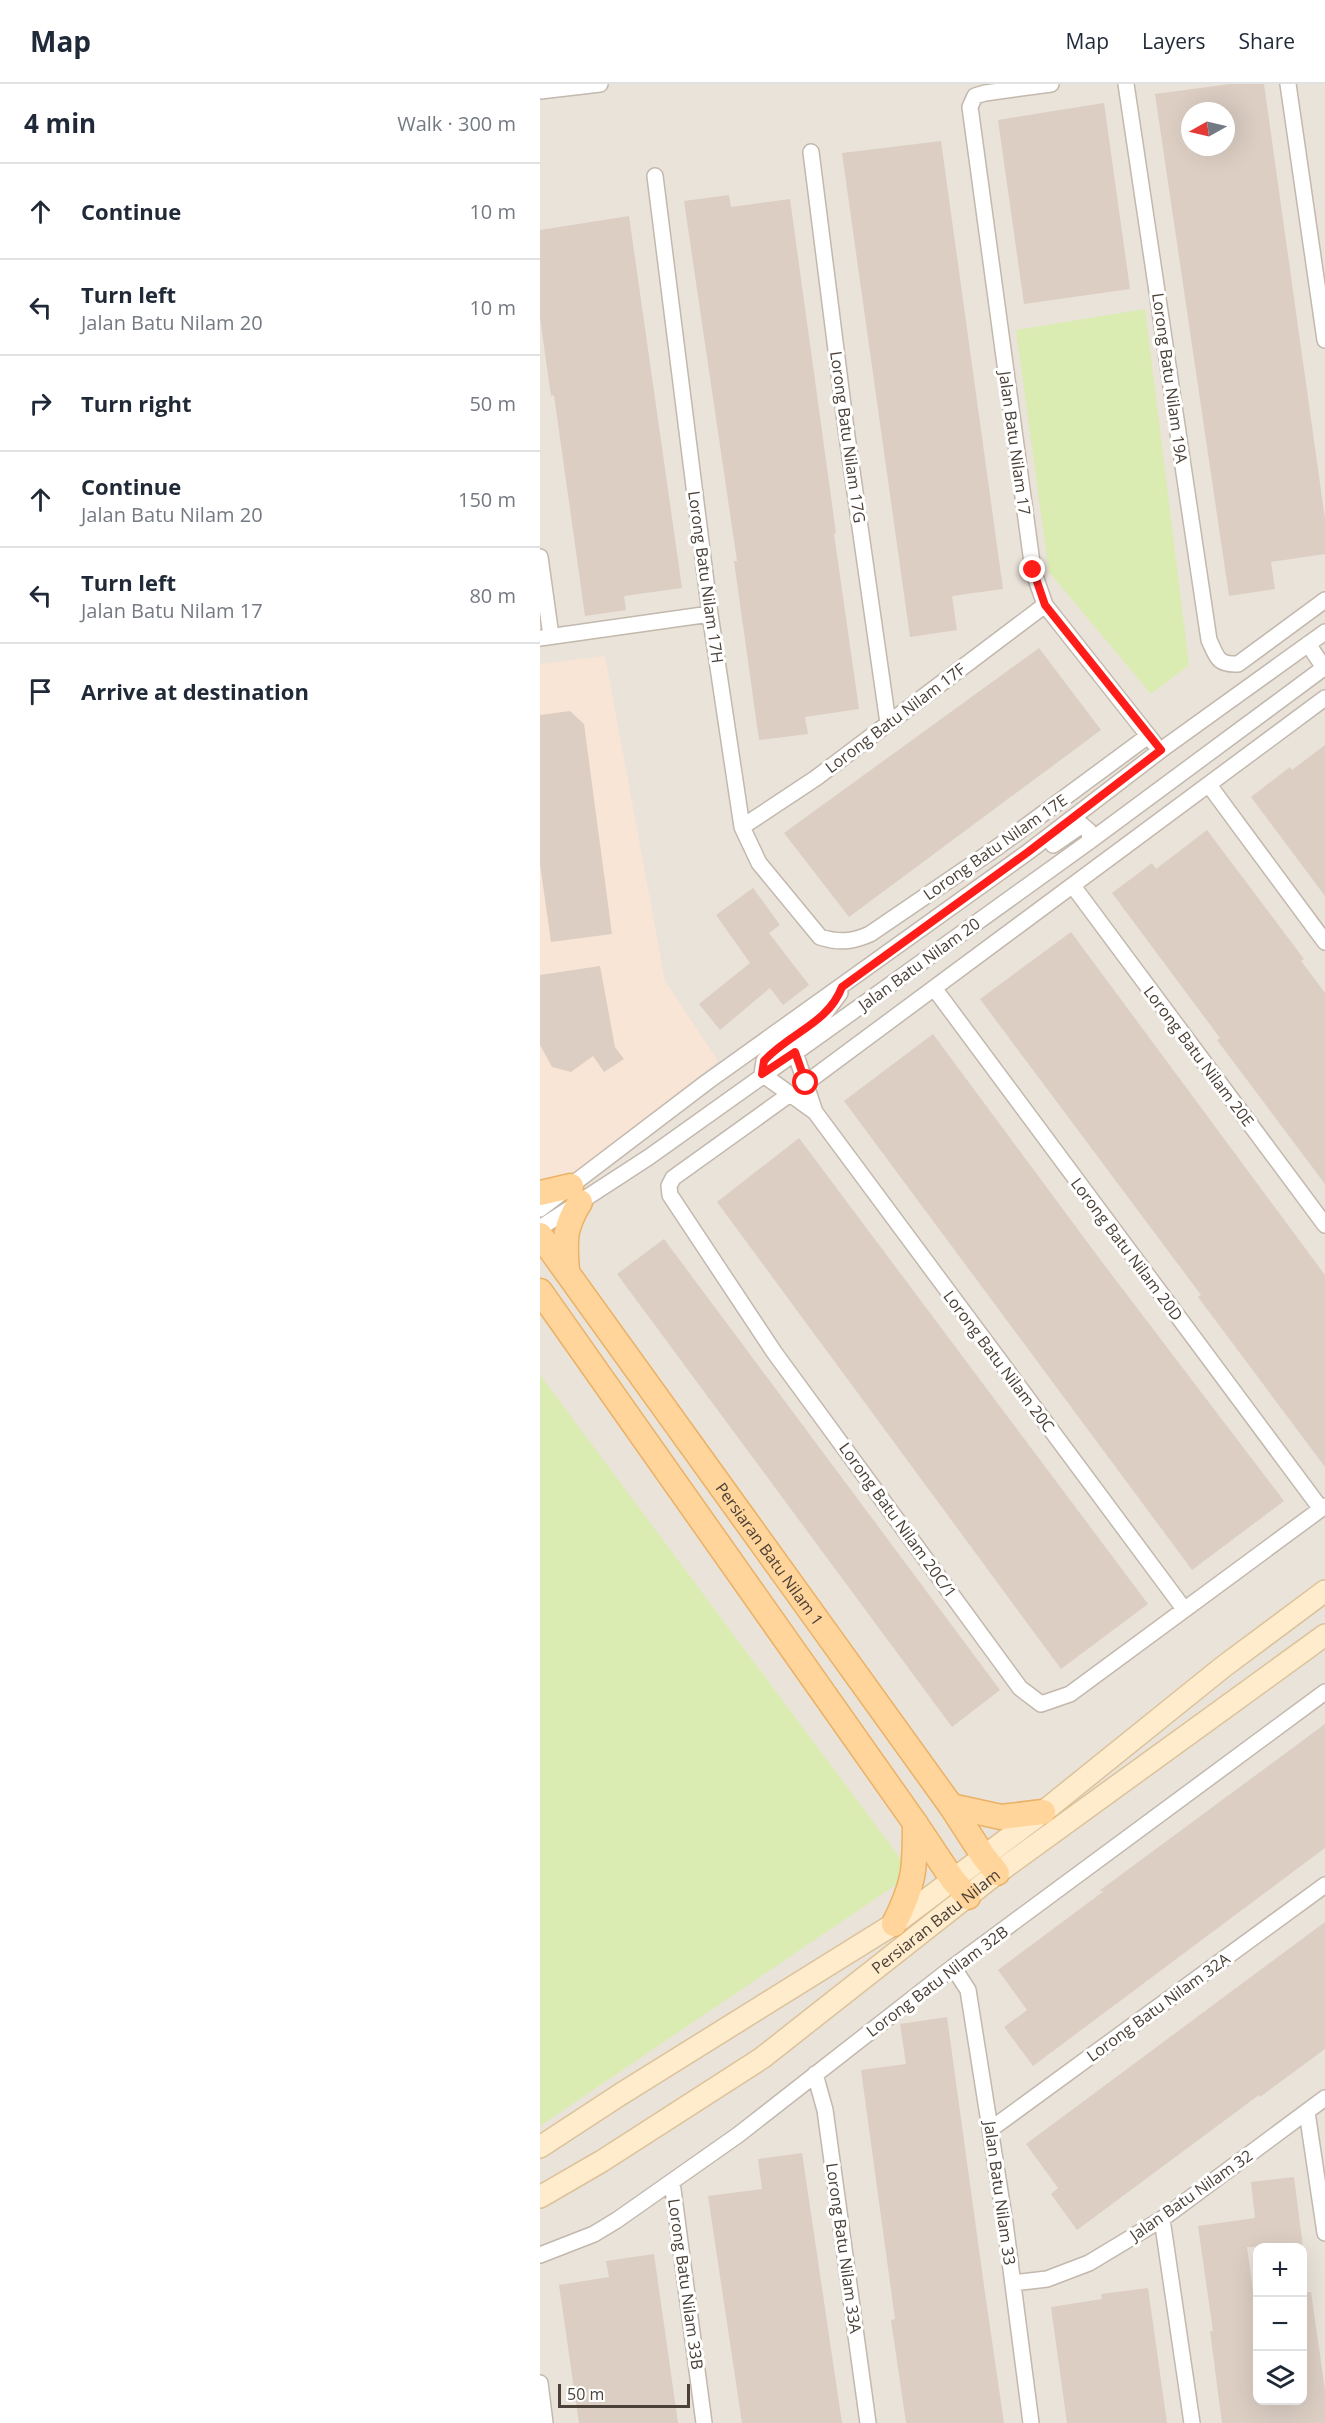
<!DOCTYPE html>
<meta charset="utf-8">
<style>
body{margin:0;font-family:"Open Sans",sans-serif;background:#f6f6f7;color:#1f2937}
.controls{position:absolute;right:18px;bottom:18px;display:grid;overflow:hidden;border-radius:12px;box-shadow:0 6px 24px #0002}
.controls button{width:54px;height:54px;display:grid;place-items:center;padding:0;border:0;border-bottom:2px solid #e0e1e3;background:#fff;color:#1f2937;font:30px sans-serif}
.compass{position:absolute;left:641px;top:18px;width:54px;height:54px;border-radius:50%;background:#fff;box-shadow:0 6px 24px #0002;rotate:262deg}
.scale{position:absolute;left:18px;bottom:15px;width:132px;box-sizing:border-box;padding-left:6px;border:3px solid #4b4138;border-top:0;font-size:16px;line-height:21px;white-space:nowrap;color:#4b4138;-webkit-text-stroke:4px #fff;paint-order:stroke}
.stop{position:absolute;width:18px;height:18px;margin:-14px;border:4px solid #ff1d19;border-radius:50%;background:#fff}
.stop.end{background:#ff1d19;border-color:#fff;box-shadow:0 2px 6px #0008}
.list{margin:0;padding:0;list-style:none}
h2{display:flex;justify-content:space-between;align-items:center;height:78px;margin:0;padding:0 24px;font-size:26px}
h2 small{font-size:20px;font-weight:400;color:#747a83}
.list li{display:grid;grid-template-columns:39px 1fr auto;gap:18px;align-items:center;box-sizing:border-box;height:96px;padding:0 24px;border-top:2px solid #e0e1e3}
.list b{display:block;font-size:22px;white-space:nowrap}
.list p{margin:0;font-size:20px;white-space:nowrap;color:#747a83}
.list em{font-size:20px;font-style:normal;color:#747a83}
.icon{flex:none;width:33px;height:33px;fill:none;stroke:currentColor;stroke-width:2;stroke-linecap:round;stroke-linejoin:round}
.map{position:relative;flex:none;width:785px;height:2339px;overflow:hidden}
header{display:flex;align-items:center;gap:36px;box-sizing:border-box;height:84px;padding:0 30px;background:#fff;border-bottom:2px solid #e0e1e3}
header strong{font-size:28px}
nav{display:flex;gap:33px;margin-inline-start:auto;font-size:21px}
main{display:flex}
aside{flex:1;background:#fff}
.map>svg:first-child{display:block}
.residential{fill:#eae3d9;fill-rule:evenodd}
.commercial{fill:#f8e5d6}
.park{fill:#daecb2}
.building{fill:#dccec3;fill-rule:evenodd}
.lines{fill:none;stroke-linecap:round;stroke-linejoin:round}
.street-casing{stroke:#c3b8ad;stroke-width:18}
.secondary-casing{stroke:#dbc29b;stroke-width:24}
.primary-casing{stroke:#ebb164;stroke-width:27}
.street{stroke:#fff;stroke-width:15}
.secondary{stroke:#ffeccc;stroke-width:21}
.primary{stroke:#ffd59b;stroke-width:24}
.route{stroke:#ff1d19;stroke-width:8}
.labels{text-anchor:middle;dominant-baseline:central;stroke-width:6;stroke-linejoin:round;paint-order:stroke}
.street-label{font-size:16px;fill:#4b4138;stroke:#fff}
</style>
<header>
<strong>Map</strong>
<nav><a>Map</a><a>Layers</a><a>Share</a></nav>
</header>
<main>
<aside>
<h2>4 min<small>Walk · 300 m</small></h2>
<ul class="list">
<li><svg class="icon" aria-label="ahead" viewBox="0 0 24 24"><path d="M12 20V5M6 11l6-6 6 6"/></svg><div><b>Continue</b></div><em>10 m</em></li>
<li><svg class="icon" aria-label="left" viewBox="0 0 24 24"><path d="M17 20v-9H6M10 6l-5 5 5 5"/></svg><div><b>Turn left</b><p>Jalan Batu Nilam 20</p></div><em>10 m</em></li>
<li><svg class="icon" aria-label="right" viewBox="0 0 24 24"><path d="M7 20v-9h11M14 6l5 5-5 5"/></svg><div><b>Turn right</b></div><em>50 m</em></li>
<li><svg class="icon" aria-label="ahead" viewBox="0 0 24 24"><path d="M12 20V5M6 11l6-6 6 6"/></svg><div><b>Continue</b><p>Jalan Batu Nilam 20</p></div><em>150 m</em></li>
<li><svg class="icon" aria-label="left" viewBox="0 0 24 24"><path d="M17 20v-9H6M10 6l-5 5 5 5"/></svg><div><b>Turn left</b><p>Jalan Batu Nilam 17</p></div><em>80 m</em></li>
<li><svg class="icon" aria-label="arrive" viewBox="0 0 24 24"><path d="M6 21V4h12l-3 4 3 4H6"/></svg><div><b>Arrive at destination</b></div></li>
</ul>
</aside>
<div class="map">
<svg width="785" height="2339" viewBox="0 0 785 2339">
<rect width="100%" height="100%" fill="#f6f1eb"/>
<!-- residential -->
<path class="residential" d="M0,0H785V2339H0ZM650,27H686V63H650ZM718,2164H762V2316H718Z"/>
<!-- commercial -->
<path class="commercial" d="M65,572L125,897L178,977L29,1096L0,1097V580Z"/>
<!-- park -->
<path class="park" d="M605,225L649,581L611,610L509,488L476,246Z
M0,1291L372,1790L0,2042Z"/>
<!-- building -->
<path class="building" d="M690,0H724L785,435V470L731,478L735,505L689,512L615,10ZM650,27H686V63H650Z
M564,19L590,205L484,220L458,36Z
M401,57L463,505L412,512L417,546L370,553L302,69Z
M189,111L191,123L250,115L296,449L294,450L319,625L265,633L268,650L219,656L194,477H197L144,117Z
M89,132L142,504L84,512L86,526L45,532L14,311L11,312L0,234V146Z
M499,564L561,646L309,833L244,749Z
M30,627L44,640L72,850L11,858L0,780V631Z
M785,661V812L711,713L750,683L752,686Z
M667,746L764,875L761,877L785,909V1100L677,956L680,954L572,809L612,779L616,785Z
M213,804L240,841L229,849L269,901L243,921L230,904L180,946L159,920L210,879L176,831Z
M531,848L785,1191V1383L658,1213L661,1211L440,915Z
M60,882L75,963L84,975L64,988L53,972L31,988L12,983L0,961V891Z
M393,950L562,1178L744,1417L652,1486L304,1017Z
M259,1054L608,1520L521,1585L177,1118Z
M124,1155L460,1606L412,1643L77,1190Z
M785,1640V1764L493,1982L464,1943L487,1926L458,1886L564,1807H559Z
M785,1838V1965L720,2013L719,2011L537,2146L511,2110L518,2104L486,2060Z
M407,1933L445,2209L464,2339H366L351,2236L355,2235L321,1986L366,1980L360,1940Z
M262,2069L302,2339H202L168,2112L222,2105L218,2075Z
M754,2093L763,2163H707L717,2237V2316H762V2208H771L785,2306V2339H682L670,2247H673L658,2142L715,2134L711,2098Z
M114,2170L138,2339H39L19,2201L69,2193L66,2177Z
M608,2204L627,2339H527L511,2223L562,2215L561,2210Z"/>
<g class="lines">
<!-- street casing -->
<g class="street-casing">
<path id="street" d="M511,0L445,9L435,12L430,23L493,486L505,521L614,659
M586,0L669,556C677,573 677,581 698,580L785,516
M748,0L785,256
M0,7L60,0
M271,68L306,345L348,639
M115,92L170,530L202,743L219,779L280,853C299,859 312,858 330,850L459,762L608,652
M0,473L11,552
M0,554L170,530
M768,560L785,585
M669,701L785,858
M202,743L276,694L505,521
M513,761L542,741L549,747L550,757
M533,802L785,1141
M394,904L781,1425
M300,909L282,933L228,972L224,977L222,990L275,1028L644,1525
M255,968L275,1028
M266,999L785,614
M250,1010L133,1094L129,1102L130,1111L234,1268L480,1604L501,1620L530,1610L785,1422
M0,1125L167,998L488,768L621,666L785,548
M0,1144L109,1073L322,921L550,757L785,583
M413,1883L428,1906L465,2139L491,2339
M275,1990L285,2026L328,2339
M767,2028L785,2149
M451,2045L785,1801
M132,2098L164,2339
M622,2135L652,2339
M0,2171L54,2150L77,2136L198,2051L413,1883L785,1608
M473,2199L507,2195L549,2179L622,2135L785,2014
M0,2299L5,2339"/>
</g>
<!-- secondary casing -->
<g class="secondary-casing">
<g id="secondary">
<path d="M0,2063L81,2010L354,1840L503,1728L683,1583L785,1507"/>
<path id="s1" d="M0,2113L62,2077L222,1974L457,1789L785,1551"/>
</g>
</g>
<!-- primary casing -->
<g class="primary-casing">
<g id="primary">
<path d="M0,1109L31,1102"/>
<path id="s2" d="M0,1151L411,1722L444,1773L457,1789"/>
<path d="M27,1188C25,1156 23,1146 40,1118"/>
<path d="M0,1207L375,1739L413,1796L428,1813"/>
<path d="M411,1722L461,1733L503,1728"/>
<path d="M354,1840C375,1799 375,1784 375,1739"/>
</g>
</g>
<!-- street -->
<use href="#street" class="street"/>
<!-- secondary -->
<use href="#secondary" class="secondary"/>
<!-- primary -->
<use href="#primary" class="primary"/>
</g>
<g class="lines">
<!-- route -->
<path class="route" d="M266,999L255,968L222,990L224,977C249,949 288,940 302,903L488,768L621,666L505,521L493,486"/>
</g>
<g class="labels">
<!-- street labels -->
<g class="street-label">
<text transform="translate(630 294) rotate(82)">Lorong Batu Nilam 19A</text>
<text transform="translate(308 353) rotate(82)">Lorong Batu Nilam 17G</text>
<text transform="translate(475 359) rotate(82)">Jalan Batu Nilam 17</text>
<text transform="translate(166 493) rotate(82)">Lorong Batu Nilam 17H</text>
<text transform="translate(355 634) rotate(-37)">Lorong Batu Nilam 17F</text>
<text transform="translate(455 763) rotate(-35)">Lorong Batu Nilam 17E</text>
<text transform="translate(379 880) rotate(-36)">Jalan Batu Nilam 20</text>
<text transform="translate(659 972) rotate(53)">Lorong Batu Nilam 20E</text>
<text transform="translate(587 1165) rotate(53)">Lorong Batu Nilam 20D</text>
<text transform="translate(459 1277) rotate(53)">Lorong Batu Nilam 20C</text>
<text transform="translate(358 1436) rotate(54)">Lorong Batu Nilam 20C/1</text>
<text stroke="none"><textPath href="#s2" startOffset="393">Persiaran Batu Nilam 1</textPath></text>
<text stroke="none"><textPath href="#s1" startOffset="483">Persiaran Batu Nilam</textPath></text>
<text transform="translate(397 1897) rotate(-37)">Lorong Batu Nilam 32B</text>
<text transform="translate(618 1923) rotate(-36)">Lorong Batu Nilam 32A</text>
<text transform="translate(460 2109) rotate(82)">Jalan Batu Nilam 33</text>
<text transform="translate(651 2111) rotate(-35)">Jalan Batu Nilam 32</text>
<text transform="translate(304 2164) rotate(82)">Lorong Batu Nilam 33A</text>
<text transform="translate(146 2200) rotate(82)">Lorong Batu Nilam 33B</text>
</g>
</g>
</svg>
<div class="controls">
<button>+</button>
<button>−</button>
<button><svg class="icon" aria-label="layers" viewBox="0 0 24 24"><path d="M12 4l9 5-9 5-9-5zM3 14l9 5 9-5"/></svg></button>
</div>
<svg class="compass" viewBox="-18 -18 36 36"><path d="M0-13l5 13h-10z" fill="#e53935"/><path d="M0 13l5-13h-10z" fill="#747a83"/></svg>
<div class="scale">50 m</div>
<div class="stop" style="left:266px;top:999px"></div>
<div class="stop end" style="left:493px;top:486px"></div>
</div>
</main>
